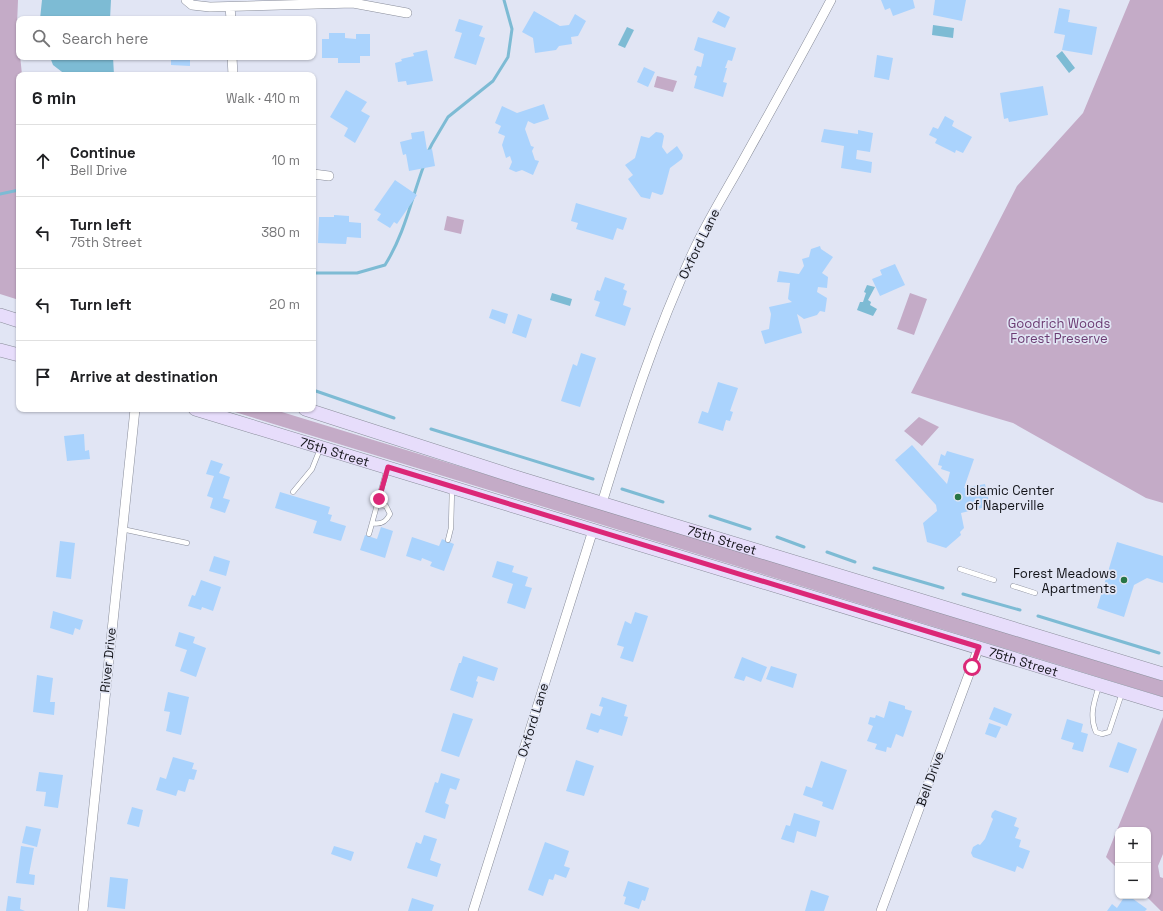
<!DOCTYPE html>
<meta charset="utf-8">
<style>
body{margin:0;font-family:"Space Grotesk",sans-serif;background:#f6f6f6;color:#202124}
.controls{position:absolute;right:12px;bottom:12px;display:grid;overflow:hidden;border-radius:8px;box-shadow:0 1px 3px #0004}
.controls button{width:36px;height:36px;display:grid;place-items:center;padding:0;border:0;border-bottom:1px solid #e0e0e0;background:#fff;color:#202124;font:20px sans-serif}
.stop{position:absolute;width:12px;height:12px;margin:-9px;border:3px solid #db2777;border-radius:50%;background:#fff}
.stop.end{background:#db2777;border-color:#fff;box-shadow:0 1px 4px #0008}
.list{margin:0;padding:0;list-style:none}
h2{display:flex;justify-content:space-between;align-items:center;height:52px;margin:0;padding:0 16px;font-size:17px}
h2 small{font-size:13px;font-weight:400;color:#757577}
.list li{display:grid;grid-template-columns:26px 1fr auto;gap:12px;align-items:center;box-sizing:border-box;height:72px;padding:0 16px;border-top:1px solid #e0e0e0}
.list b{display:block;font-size:15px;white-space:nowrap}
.list p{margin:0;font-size:13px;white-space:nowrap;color:#757577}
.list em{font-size:13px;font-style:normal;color:#757577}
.icon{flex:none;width:22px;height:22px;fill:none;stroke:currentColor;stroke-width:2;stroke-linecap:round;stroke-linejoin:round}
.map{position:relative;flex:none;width:1163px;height:911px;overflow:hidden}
.search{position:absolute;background:#fff;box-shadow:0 1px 3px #0004;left:16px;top:16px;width:300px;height:44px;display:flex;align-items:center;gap:10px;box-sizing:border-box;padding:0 14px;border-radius:8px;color:#757577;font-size:15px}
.panel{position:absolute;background:#fff;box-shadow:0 1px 3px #0004;left:16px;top:72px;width:300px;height:340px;border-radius:8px}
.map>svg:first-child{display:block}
.green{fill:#c4abc7}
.water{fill:#7dbbd4}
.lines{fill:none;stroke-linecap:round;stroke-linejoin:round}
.stream{stroke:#7dbbd4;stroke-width:3}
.building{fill:#aad3fd}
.lane-casing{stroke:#898d9a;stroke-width:5.5}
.street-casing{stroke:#898d9a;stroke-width:10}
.secondary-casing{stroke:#898d9a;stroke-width:14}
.lane{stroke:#fff;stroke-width:4.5}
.street{stroke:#fff;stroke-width:9}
.secondary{stroke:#e7ddfb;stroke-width:13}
.route{stroke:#db2777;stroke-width:5}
.poi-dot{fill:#277544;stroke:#e1e5f4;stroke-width:1.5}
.labels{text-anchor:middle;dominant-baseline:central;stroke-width:3.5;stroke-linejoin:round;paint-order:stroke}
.street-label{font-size:13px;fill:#111217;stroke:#e1e5f4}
.park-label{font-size:13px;fill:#6c3c73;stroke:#e1e5f4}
.poi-label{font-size:13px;fill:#111217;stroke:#e1e5f4;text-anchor:start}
</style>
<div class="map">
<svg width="1163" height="911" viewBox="0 0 1163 911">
<rect width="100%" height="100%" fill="#e1e5f4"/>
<!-- green -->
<path class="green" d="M0,0H18L17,25L22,75H19V300L0,294Z
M1130,0H1163V503L1146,498L1013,423L911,393L1017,186L1083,113Z
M657,76L677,81L673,92L654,87Z
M447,216L464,220L461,234L444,230Z
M910,293L927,299L914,335L897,329Z
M225,409H272L1163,681V697Z
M919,417L939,427L922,446L904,431Z
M1163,717V854L1158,866L1160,877L1163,878V911H1161L1146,896H1148V830H1118V869L1106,857Z"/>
<!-- water -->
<path class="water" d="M42,0H111L110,19H40Z
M933,25L954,28L953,38L932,35Z
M627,27L634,30L625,48L618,45Z
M1062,51L1075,68L1069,73L1056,56Z
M50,57H113L114,75H66L53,65Z
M867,285L875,287L868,300L871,302L870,305L877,309L873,316L857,310L860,302H863L866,293L864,292Z
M552,293L572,299L570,306L550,300Z"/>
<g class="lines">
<!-- stream -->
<path class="stream" d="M428,152L432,144L448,117L493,81L508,57L512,29L504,0
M0,194L19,190
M313,273H357L385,265C405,233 411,200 424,165
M313,390L394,418
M431,429L593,479
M622,489L663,502
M710,516L750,529
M777,537L804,547
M827,552L855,562
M874,568L943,588
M963,594L1020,610
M1038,616L1159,653"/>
</g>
<!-- building -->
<path class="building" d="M881,0H913L915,8L893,16L890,8L885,10Z
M935,0H966L962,21L933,15Z
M1059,8L1070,10L1068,22L1097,27L1092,55L1062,50L1065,35L1054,33Z
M534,11L560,26L569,25L575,14L586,21L578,36L571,37L572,44L559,46L556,50L535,53L533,38L522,32Z
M718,11L730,17L725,28L712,22Z
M459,19L483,26L479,36L485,38L476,65L454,58L462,33L455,31Z
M329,33H345V38L356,39V34H370V56H360V63H338V58H322V39H329Z
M698,37L736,48L732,61L728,60L725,68H727L723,82L727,83L723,97L694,88L697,76L694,75L697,66L701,67L704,54L694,50Z
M427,50L433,81L407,85L406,81L398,82L395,63L402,61L401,59L414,56L413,53Z
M877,55L893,58L889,80L874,77Z
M171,57H190V66L171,65Z
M644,67L655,72L648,87L637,82Z
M1043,86L1048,115L1009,122L1008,118L1004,119L1000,93Z
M346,90L367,102L361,111L370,116L355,143L344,136L348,128L330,117Z
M544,104L549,119L534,124L528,121L525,129L531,146L534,147L532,151L535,160L539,161L533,175L522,170L516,172L509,169L512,162L510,156L506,158L502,145L505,136L498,133L501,126L495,123L502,106L517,113Z
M945,116L954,121L952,126L972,137L963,153L956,150L955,153L935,143L937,139L929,135L933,127L938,129Z
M824,129L858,134V130L873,133L870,152L857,150L856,159L872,162L871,173L841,168L844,146L821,142Z
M424,131L427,150L432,149L435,166L409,171L406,154L403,155L400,142L412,139L411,133Z
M656,132L662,133L664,136L662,147L667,154L677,146L683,155L682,159L670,168L663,194L661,195L652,192L650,199L641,197L628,179L633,175L625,165L635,158L641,136L649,138Z
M395,180L417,195L397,224L394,222L390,228L377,220L381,214L374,210Z
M576,203L627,218L623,230L617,228L613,240L576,229L578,223L571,221Z
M334,215L349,216V222L361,223V238L347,237L346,244L318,243L319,217H334Z
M820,246L821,249L833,257L822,273L828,277L827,288L818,287L817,292L827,298L825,312L820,311L817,315L804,319L797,314L802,333L765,344L761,331L769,329L771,314L769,307L792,302L788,299L790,283L777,282L779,271L799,274L804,266L802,259L809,257L811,249Z
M895,264L905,285L880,296L872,279L882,275L880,270Z
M605,277L625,284L623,289L627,291L623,305L631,308L625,326L595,316L600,302L594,300L597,290L600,291Z
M492,309L508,314L505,324L489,318Z
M518,314L532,319L526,338L512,333Z
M581,353L596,358L580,407L561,401L573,364L577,366Z
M718,382L738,388L730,411L733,412L730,421L726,420L723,431L698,423L702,411L708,413Z
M84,434L85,451L89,450L90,459L67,461L64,436Z
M912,445L947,484L950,472L941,469L942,466L938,465L941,454L945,456L947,451L974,459L964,488L985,484L990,506L961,513L964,528L960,532L961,535L946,548L927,542L923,523L937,511L936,505L895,460Z
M211,460L223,464L219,473L230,477L223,498L230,500L225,513L210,508L213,498L207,496L214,476L206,474Z
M280,492L330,507L328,514L332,515L330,521L346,526L341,541L313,533L317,521L275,508Z
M381,527L393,531L385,558L360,550L365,535L377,539Z
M412,537L439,546L442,539L454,544L444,571L430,566L432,562L422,558L421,561L406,556Z
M60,541L75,543L71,579L56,577Z
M1117,542L1163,556V583L1147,578L1134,585L1124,617L1097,608Z
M214,556L230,561L226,576L209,571Z
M497,561L514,566L512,572L528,577L525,586L532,588L525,609L507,603L513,584L492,577Z
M201,580L221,587L213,611L202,607L201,610L188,606L192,595L195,596Z
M53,611L83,620L80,630L75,628L73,635L50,628Z
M635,612L648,616L633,662L620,658L624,647L617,645L625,621L631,624Z
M179,632L195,637L193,643L206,648L196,677L180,671L187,650L175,646Z
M463,656L498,668L494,681L478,676L476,681L478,682L473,698L450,690L459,663H461Z
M742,657L767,667L761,682L746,676L744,681L734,678Z
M771,666L797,674L793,688L766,679Z
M37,675L53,678L50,702H55L54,715L33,712Z
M168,692L189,697L181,735L166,731L170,712L164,711Z
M602,697L627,705L624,716L628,717L622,736L600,729L598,733L586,729L591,713L600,716L603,707L599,706Z
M889,701L905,706V709L912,711L903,737L896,734L891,748L887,747L886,752L875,749L877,744L867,741L873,726L868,724L870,717L875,718L876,715L884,718Z
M994,707L1012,714L1007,726L989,719Z
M453,713L473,719L459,757L441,751Z
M1067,719L1083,724L1081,732L1088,734L1083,752L1072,749L1074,743L1061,739Z
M989,723L1001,727L996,738L985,734Z
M1118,742L1137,749L1128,773L1109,767Z
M173,757L194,763L192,769L197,770L194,780L189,779L185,792L178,790L176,796L156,790L160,777L166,779Z
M576,760L594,766L584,796L566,791Z
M821,761L847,770L833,810L822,806L823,802L803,795L806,786L812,788Z
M39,772L63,775L58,808L44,806L46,792L36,791Z
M441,773L460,779L456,790L450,788L445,803L449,805L445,819L425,812L435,782L438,783Z
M132,807L143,810L139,827L127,824Z
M995,810L1017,818L1014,826L1019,828L1015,838L1021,840L1019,847L1030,851L1023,869L1017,866L1015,872L973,857L971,853L973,847L978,844L980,845L985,839L993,819L991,817L992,813Z
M794,813L820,821L816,837L797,831L794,843L781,839L786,825L790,826Z
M26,826L41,829L37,847L22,843Z
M424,835L437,839L430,860L441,864L437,877L407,868L416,842L421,844Z
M545,842L569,851L564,866L570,868L566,878L555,874L553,880L549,879L543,896L528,890Z
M21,846L34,848L29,874L35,875L34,885L16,883Z
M334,846L354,852L351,861L331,854Z
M110,877L128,879L125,909L107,907Z
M628,881L649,888L645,901L642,900L639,909L624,904L626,897L623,896Z
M811,890L829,896L824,911H805Z
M8,896L21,898L20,909L25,911H6Z
M1125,896H1129L1147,909L1145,911H1107L1112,904L1117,908Z
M412,898L434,905L432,911H408Z"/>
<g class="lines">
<!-- lane casing -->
<g class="lane-casing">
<path id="lane" d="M293,492L312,469L320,449
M372,523C381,525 386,522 390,514L386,506L378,504
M122,529L187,543
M369,534L387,469
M448,540L451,528L452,488
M960,569L994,580
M1013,586L1035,593
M1099,686C1094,702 1089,716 1096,732L1102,734L1109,732L1122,693"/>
</g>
<!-- street casing -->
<g class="street-casing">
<path id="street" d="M186,0L192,5L210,7L353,3L407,13
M230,7L231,19
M232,57L233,75
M313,174L329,176
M602,503C628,418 656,331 694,250C709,218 728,188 745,157C774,105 803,53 831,0
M83,911L135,409
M473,911L593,530
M881,911L979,647"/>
</g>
<!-- secondary casing -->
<g class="secondary-casing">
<g id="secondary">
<path d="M0,315L19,321"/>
<path d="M0,350L19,355"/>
<path id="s1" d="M195,409L1163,704"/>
<path id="s2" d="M305,409L522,479L1163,674"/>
</g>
</g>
<!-- lane -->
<use href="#lane" class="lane"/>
<!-- street -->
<use href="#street" class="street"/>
<!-- secondary -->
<use href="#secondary" class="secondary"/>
</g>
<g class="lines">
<!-- route -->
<path class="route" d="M379,499L388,467L979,647L972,667"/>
</g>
<!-- markers -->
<g class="poi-dot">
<circle cx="958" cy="497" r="4"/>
<circle cx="1124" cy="580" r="4"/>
</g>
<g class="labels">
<!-- street labels -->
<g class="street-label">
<text transform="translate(699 244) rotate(-64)">Oxford Lane</text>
<text stroke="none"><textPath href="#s1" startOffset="146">75th Street</textPath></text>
<text stroke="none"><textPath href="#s2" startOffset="437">75th Street</textPath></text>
<text transform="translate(108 660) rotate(-84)">River Drive</text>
<text stroke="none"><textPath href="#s1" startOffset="866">75th Street</textPath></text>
<text transform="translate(533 720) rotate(-73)">Oxford Lane</text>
<text transform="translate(930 779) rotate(-70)">Bell Drive</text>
</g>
<!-- park labels -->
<g class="park-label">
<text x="1059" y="323">Goodrich Woods<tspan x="1059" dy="15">Forest Preserve</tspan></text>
</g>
<!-- poi labels -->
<g class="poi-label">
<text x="966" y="490">Islamic Center<tspan x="966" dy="15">of Naperville</tspan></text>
<text x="1116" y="573" text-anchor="end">Forest Meadows<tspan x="1116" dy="15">Apartments</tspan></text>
</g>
</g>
</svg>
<div class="controls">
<button>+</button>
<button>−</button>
</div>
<div class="stop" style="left:972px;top:667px"></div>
<div class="stop end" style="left:379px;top:499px"></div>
<div class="search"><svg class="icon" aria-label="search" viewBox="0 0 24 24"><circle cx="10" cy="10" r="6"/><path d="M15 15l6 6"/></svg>Search here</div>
<section class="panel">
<h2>6 min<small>Walk · 410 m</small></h2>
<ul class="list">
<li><svg class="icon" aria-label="ahead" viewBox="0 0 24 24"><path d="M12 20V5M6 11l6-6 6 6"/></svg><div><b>Continue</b><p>Bell Drive</p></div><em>10 m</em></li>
<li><svg class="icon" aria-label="left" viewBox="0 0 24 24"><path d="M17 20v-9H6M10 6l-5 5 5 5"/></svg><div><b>Turn left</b><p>75th Street</p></div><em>380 m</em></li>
<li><svg class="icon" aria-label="left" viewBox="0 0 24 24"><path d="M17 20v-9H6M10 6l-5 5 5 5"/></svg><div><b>Turn left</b></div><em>20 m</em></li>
<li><svg class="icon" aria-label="arrive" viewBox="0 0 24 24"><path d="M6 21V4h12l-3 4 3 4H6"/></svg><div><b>Arrive at destination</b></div></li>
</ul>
</section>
</div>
